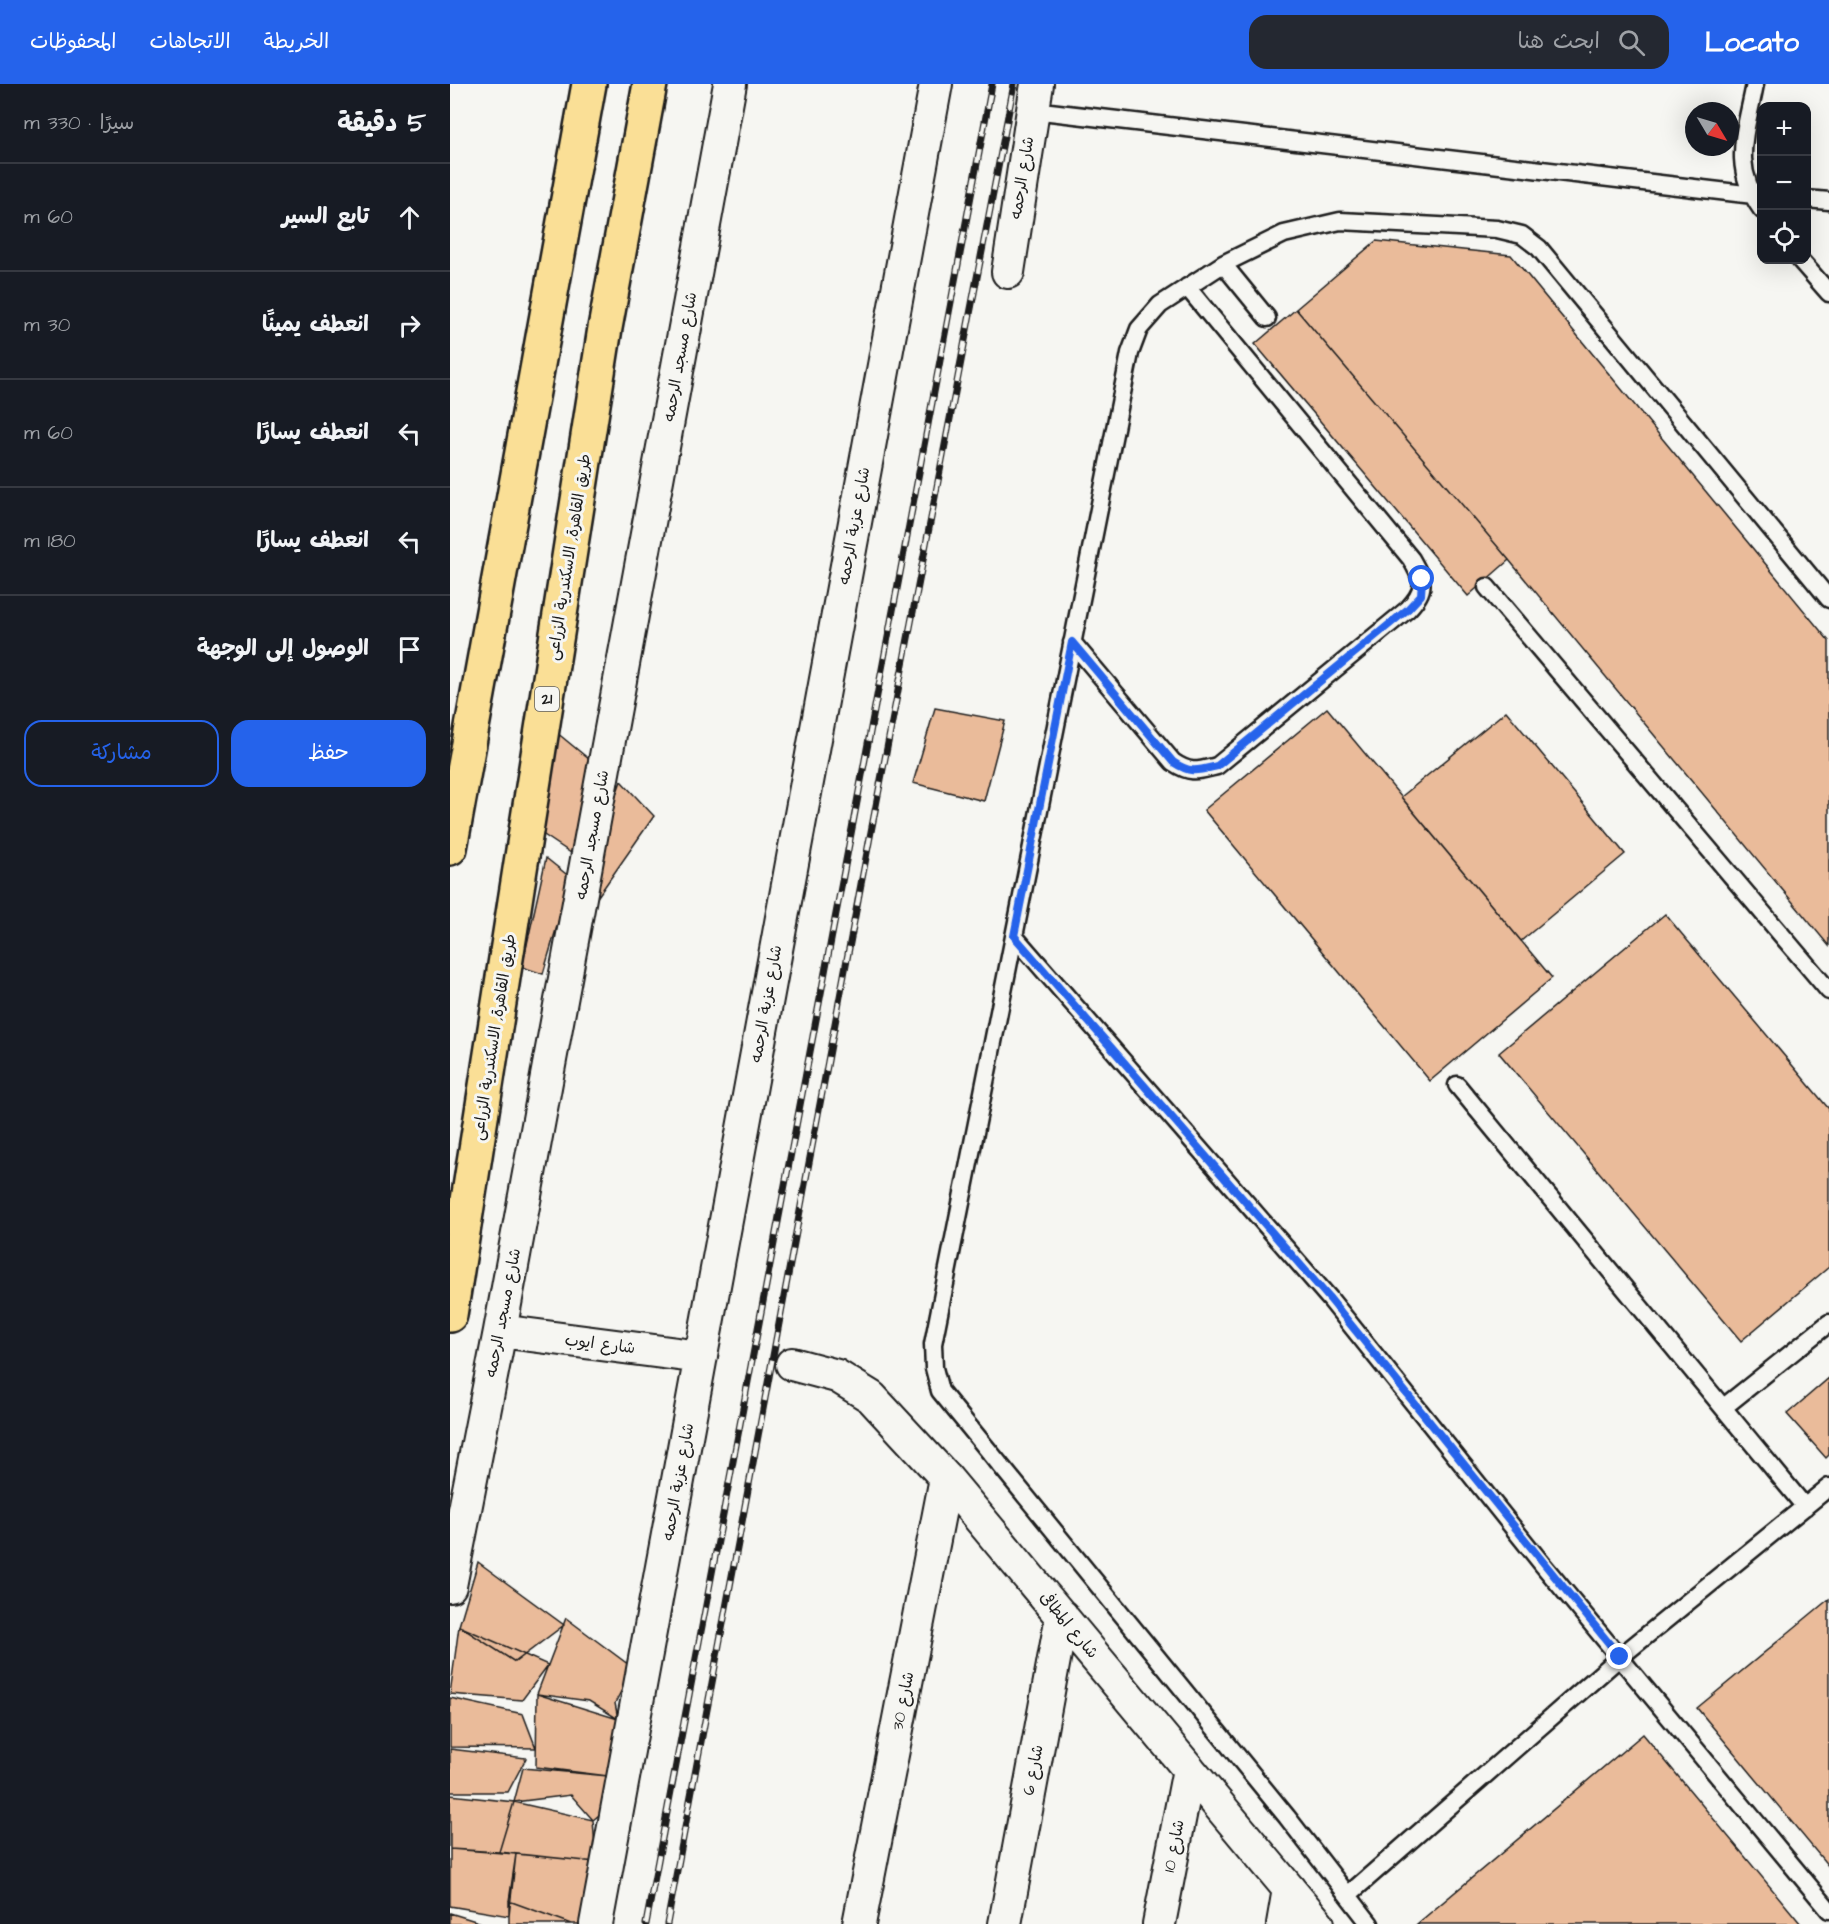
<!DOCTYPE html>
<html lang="ar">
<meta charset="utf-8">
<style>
body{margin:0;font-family:"Architects Daughter","Playpen Sans Arabic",sans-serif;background:#242831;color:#f1f3f6;direction:rtl}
.controls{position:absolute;right:18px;top:18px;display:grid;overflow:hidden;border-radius:12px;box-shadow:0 6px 24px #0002}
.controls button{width:54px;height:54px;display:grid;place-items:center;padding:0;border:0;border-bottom:2px solid #363941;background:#171b24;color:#f1f3f6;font:30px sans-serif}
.compass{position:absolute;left:1235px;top:18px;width:54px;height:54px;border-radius:50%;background:#171b24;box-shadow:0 6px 24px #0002;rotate:128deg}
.stop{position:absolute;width:18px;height:18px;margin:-14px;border:4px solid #2563eb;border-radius:50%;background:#fff}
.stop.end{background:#2563eb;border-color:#fff;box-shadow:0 2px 6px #0008}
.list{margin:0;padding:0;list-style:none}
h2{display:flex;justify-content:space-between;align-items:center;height:78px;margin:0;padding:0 24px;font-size:26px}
h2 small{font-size:20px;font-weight:400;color:#9ea1a6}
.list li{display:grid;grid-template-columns:39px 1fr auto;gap:18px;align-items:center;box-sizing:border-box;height:108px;padding:0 24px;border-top:2px solid #363941}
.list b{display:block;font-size:22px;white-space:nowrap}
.list em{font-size:20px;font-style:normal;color:#9ea1a6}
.actions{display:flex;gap:12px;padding:18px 24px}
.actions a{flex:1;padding:14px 0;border:2px solid #2563eb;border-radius:18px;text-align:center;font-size:21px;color:#2563eb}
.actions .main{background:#2563eb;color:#fff}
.icon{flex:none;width:33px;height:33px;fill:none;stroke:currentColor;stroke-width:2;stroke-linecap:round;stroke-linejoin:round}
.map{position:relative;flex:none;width:1379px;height:1840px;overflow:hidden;direction:ltr}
header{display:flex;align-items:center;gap:36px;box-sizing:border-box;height:84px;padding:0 30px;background:#2563eb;color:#fff}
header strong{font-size:28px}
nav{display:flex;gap:33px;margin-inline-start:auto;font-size:21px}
.search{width:420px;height:54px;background:#242831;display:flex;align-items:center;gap:15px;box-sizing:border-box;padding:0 21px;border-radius:18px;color:#9ea1a6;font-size:22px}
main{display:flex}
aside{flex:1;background:#171b24}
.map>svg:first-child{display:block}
.building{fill:#eabb9a;stroke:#1c1c1c;stroke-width:1.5}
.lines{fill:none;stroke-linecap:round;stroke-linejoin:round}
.lane-casing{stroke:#1c1c1c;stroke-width:21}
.street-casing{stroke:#1c1c1c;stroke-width:36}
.highway-casing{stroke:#1c1c1c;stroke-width:38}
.lane{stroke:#f6f6f2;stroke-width:16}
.street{stroke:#f6f6f2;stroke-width:32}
.highway{stroke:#fadf96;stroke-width:33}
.rail-casing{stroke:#1c1c1c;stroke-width:7}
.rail{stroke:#f6f6f2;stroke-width:4.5;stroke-dasharray:14;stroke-linecap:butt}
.route{stroke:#2563eb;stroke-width:8}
.labels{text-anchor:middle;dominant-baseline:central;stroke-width:6;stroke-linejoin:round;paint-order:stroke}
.shield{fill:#f6f6f2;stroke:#5d5d5c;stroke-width:1.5}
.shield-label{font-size:15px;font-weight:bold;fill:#1c1c1c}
.street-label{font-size:16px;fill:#1c1c1c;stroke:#f6f6f2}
</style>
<header>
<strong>Locato</strong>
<div class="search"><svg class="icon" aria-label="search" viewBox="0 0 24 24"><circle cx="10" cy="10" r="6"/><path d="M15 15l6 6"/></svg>ابحث هنا</div>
<nav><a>الخريطة</a><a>الاتجاهات</a><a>المحفوظات</a></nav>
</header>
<main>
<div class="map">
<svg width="1379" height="1840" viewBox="0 0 1379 1840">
<rect width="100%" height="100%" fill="#f6f6f2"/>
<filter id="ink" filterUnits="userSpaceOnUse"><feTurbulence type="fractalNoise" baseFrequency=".0167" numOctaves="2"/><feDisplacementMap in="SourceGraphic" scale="12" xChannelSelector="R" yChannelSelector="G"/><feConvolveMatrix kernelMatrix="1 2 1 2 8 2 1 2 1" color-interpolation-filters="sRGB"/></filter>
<g filter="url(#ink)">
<!-- building -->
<path class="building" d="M926,157L1061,171L1379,557V862L1059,476L846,225Z
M846,225L1059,476L1018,512L805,260Z
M485,624L555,637L534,717L463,699Z
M877,624L1102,894L980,997L754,726Z
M1056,627L1175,770L1071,857L951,713Z
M106,648L140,676L121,769L88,747Z
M171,697L204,732L144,818L131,810Z
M96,774L121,794L93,890L72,883Z
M1215,830L1379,1025V1183L1291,1257L1049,969Z
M1379,1294V1371L1376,1374L1337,1330Z
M28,1478L114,1541L65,1578L9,1542Z
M1379,1515V1783L1247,1624Z
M116,1534L183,1584L165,1619L168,1635L139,1617L87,1610Z
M9,1542L98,1581L72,1616L0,1610Z
M87,1610L168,1635L158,1692L86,1683Z
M0,1614L73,1630L86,1664L0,1663Z
M1193,1650L1351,1840H967Z
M0,1665L76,1674L58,1708H0Z
M73,1684L158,1692L154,1727L143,1736L121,1711L64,1718Z
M0,1711L64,1718L49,1768L0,1765Z
M64,1718L143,1736L146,1778L49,1768Z
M0,1765L66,1770L59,1832L0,1822Z
M66,1770L146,1778L136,1840H122L59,1817Z
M59,1817L122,1840H59Z
M0,1829L35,1840H0Z"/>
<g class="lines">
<!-- lane casing -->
<g class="lane-casing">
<path id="lane" d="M1305,0C1296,49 1280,81 1312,126
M583,26L1312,112
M1356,115L1379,117
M1350,176L1379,209
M773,180L817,234
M1037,503L1379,907
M622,558L723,678C741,690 747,687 767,682L958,525C977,504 974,498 961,475L737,203
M564,852L880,1215L1093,1481L1379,1826
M1007,1001L1355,1423
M1274,1323L1379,1239
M898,1811L1170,1573L1379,1403
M920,1840L837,1733L490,1307L484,1284L483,1260L680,269L689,245L710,221L773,180L834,150L890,137L1047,145L1072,151L1089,164L1379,515"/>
</g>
<!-- street casing -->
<g class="street-casing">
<path id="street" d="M558,188L587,0
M50,1247L251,1273
M342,1280L387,1292L421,1313L496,1394L868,1840
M0,1502L50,1247L280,0
M146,1840L486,0
M409,1840L496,1394
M555,1840L612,1532
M709,1840L739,1685
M833,1840L839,1805"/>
</g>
<!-- highway casing -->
<g class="highway-casing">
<path id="highway" d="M0,764L139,0
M0,1231L155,244L200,0"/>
</g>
<!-- lane -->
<use href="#lane" class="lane"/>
<!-- street -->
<use href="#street" class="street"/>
<!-- highway -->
<use href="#highway" class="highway"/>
<!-- rail casing -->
<g class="rail-casing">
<path id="rail" d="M196,1840L542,0
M217,1840L411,800L564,0"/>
</g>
<!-- rail -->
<use href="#rail" class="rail"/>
</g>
</g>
<g class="lines" filter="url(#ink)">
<!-- route -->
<path class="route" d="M972,495L971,511L958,525L767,682C747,687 741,690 723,678L622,558L564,852L880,1215L1170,1573"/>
</g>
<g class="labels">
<!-- shield labels -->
<rect class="shield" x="85" y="603" width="24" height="24" rx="4.5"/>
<g class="shield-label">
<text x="97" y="615">21</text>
</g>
<!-- street labels -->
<g class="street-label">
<text transform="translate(572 94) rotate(-81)">شارع الرحمه</text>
<text transform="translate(230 273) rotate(-80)">شارع مسجد الرحمه</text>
<text transform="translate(404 442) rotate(-80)">شارع عزبة الرحمه</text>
<text transform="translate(119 473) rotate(-81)">طريق القاهرة, الاسكندرية الزراعى</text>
<text transform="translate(142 751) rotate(-80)">شارع مسجد الرحمه</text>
<text transform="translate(316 920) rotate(-80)">شارع عزبة الرحمه</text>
<text transform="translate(44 953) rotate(-81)">طريق القاهرة, الاسكندرية الزراعى</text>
<text transform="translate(53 1229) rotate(-79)">شارع مسجد الرحمه</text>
<text transform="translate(150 1260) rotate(7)">شارع ايوب</text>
<text transform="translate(228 1398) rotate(-80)">شارع عزبة الرحمه</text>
<text transform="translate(619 1541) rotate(50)">شارع المطافى</text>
<text transform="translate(453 1617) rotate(-79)">شارع 30</text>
<text transform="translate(583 1686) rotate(-79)">شارع 6</text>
<text transform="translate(724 1762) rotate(-79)">شارع 10</text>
</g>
</g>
</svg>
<div class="controls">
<button>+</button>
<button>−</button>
<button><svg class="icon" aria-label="locate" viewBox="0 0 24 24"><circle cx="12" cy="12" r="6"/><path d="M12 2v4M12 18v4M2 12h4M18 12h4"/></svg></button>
</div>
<svg class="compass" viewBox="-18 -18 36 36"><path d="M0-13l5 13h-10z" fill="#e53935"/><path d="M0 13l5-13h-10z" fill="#9ea1a6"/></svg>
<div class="stop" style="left:972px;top:495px"></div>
<div class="stop end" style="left:1170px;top:1573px"></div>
</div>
<aside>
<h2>5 دقيقة<small>سيرًا · 330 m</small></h2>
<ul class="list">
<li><svg class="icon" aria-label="ahead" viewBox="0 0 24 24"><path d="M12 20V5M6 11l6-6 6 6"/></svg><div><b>تابع السير</b></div><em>60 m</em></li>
<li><svg class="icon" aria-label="right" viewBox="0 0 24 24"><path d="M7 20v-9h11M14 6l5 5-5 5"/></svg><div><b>انعطف يمينًا</b></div><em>30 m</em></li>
<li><svg class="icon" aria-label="left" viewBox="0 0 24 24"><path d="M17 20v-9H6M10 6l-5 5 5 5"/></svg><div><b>انعطف يسارًا</b></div><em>60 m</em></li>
<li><svg class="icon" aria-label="left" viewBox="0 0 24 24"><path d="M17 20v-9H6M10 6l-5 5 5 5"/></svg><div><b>انعطف يسارًا</b></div><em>180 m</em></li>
<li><svg class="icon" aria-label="arrive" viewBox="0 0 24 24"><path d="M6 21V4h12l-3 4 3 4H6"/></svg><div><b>الوصول إلى الوجهة</b></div></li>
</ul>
<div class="actions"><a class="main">حفظ</a><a>مشاركة</a></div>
</aside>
</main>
